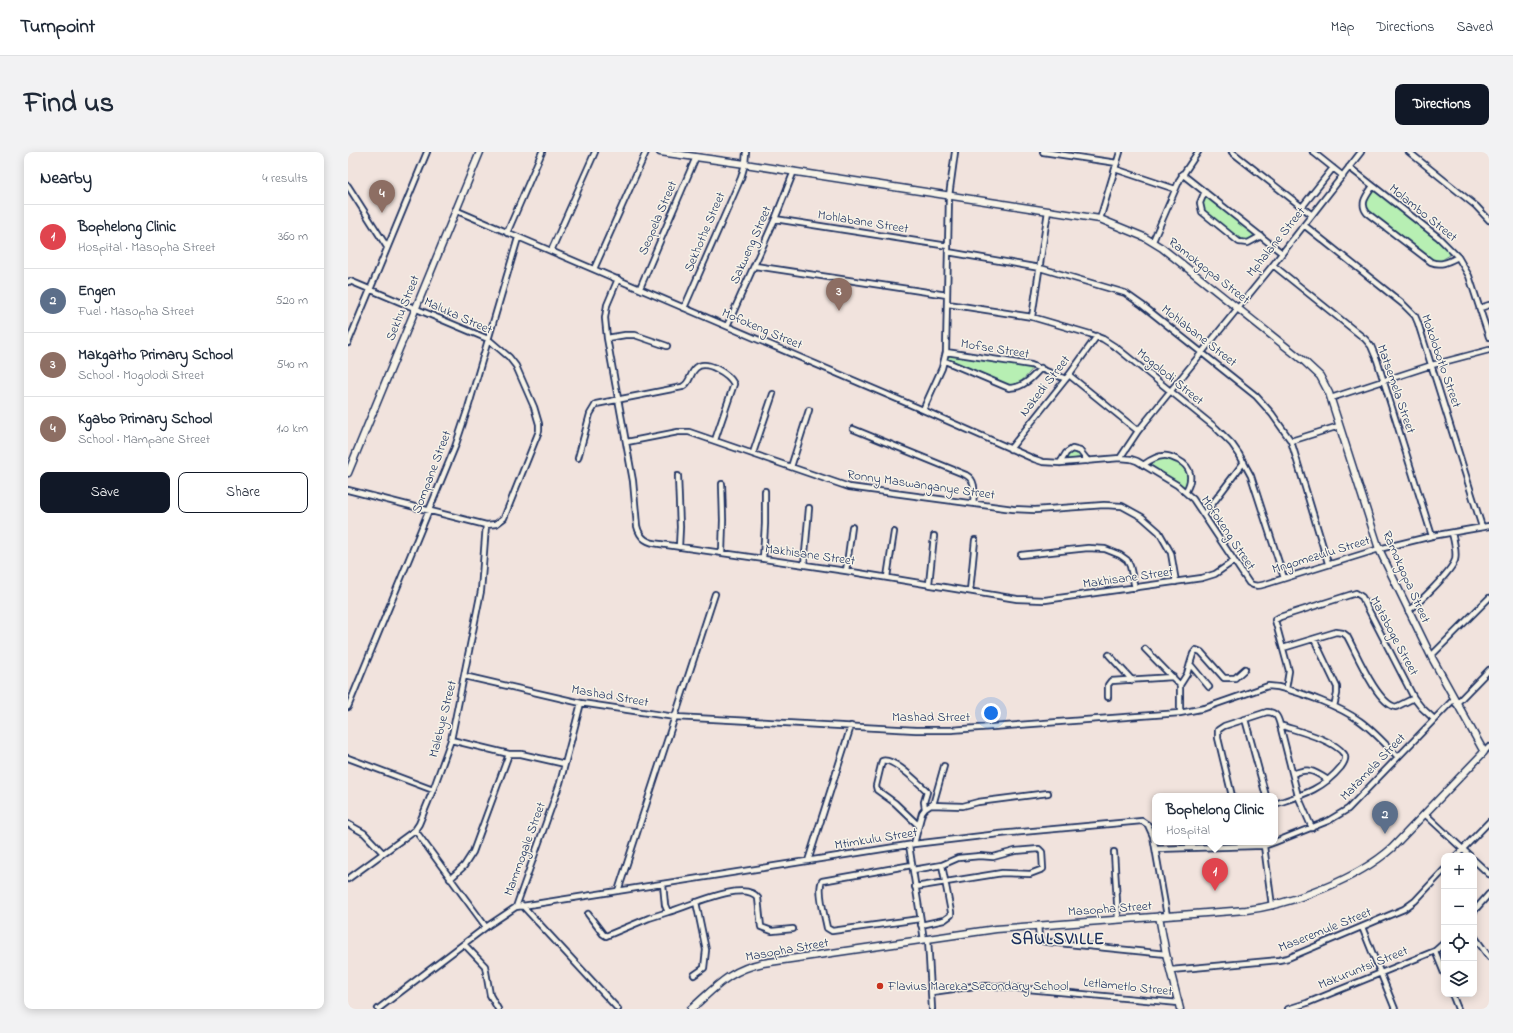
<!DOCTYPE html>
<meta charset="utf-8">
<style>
body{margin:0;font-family:"Indie Flower",sans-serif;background:#f2f2f3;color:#1f2937}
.controls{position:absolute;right:12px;bottom:12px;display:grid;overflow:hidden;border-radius:8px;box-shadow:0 2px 10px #0003}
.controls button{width:36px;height:36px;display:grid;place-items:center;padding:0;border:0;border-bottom:1px solid #e0e1e3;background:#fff;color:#1f2937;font:20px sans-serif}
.you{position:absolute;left:643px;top:561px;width:14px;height:14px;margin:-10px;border:3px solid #fff;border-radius:50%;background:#1a73e8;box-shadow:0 0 0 6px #1a73e833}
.badge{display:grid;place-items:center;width:26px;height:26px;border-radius:50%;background:#111827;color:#fff;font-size:13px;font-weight:700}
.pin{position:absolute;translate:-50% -33px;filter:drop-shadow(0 1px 2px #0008)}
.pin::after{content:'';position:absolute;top:21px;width:14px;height:12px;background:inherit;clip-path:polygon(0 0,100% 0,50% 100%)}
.popup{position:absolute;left:804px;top:641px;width:126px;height:52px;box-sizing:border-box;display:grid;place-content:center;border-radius:8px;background:#fff;filter:drop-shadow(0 1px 3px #0005);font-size:13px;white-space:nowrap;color:#747a83}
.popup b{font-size:15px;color:#1f2937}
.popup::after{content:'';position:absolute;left:50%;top:100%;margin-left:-8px;border:8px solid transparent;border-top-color:#fff}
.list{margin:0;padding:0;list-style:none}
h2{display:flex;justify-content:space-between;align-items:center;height:52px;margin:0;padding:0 16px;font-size:17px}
h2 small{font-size:13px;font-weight:400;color:#747a83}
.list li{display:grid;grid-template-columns:26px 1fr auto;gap:12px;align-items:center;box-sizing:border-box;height:64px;padding:0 16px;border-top:1px solid #e0e1e3}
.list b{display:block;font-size:15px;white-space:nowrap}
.list p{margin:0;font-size:13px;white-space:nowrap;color:#747a83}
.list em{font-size:13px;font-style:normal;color:#747a83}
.actions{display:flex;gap:8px;padding:12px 16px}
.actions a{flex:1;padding:9px 0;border:1px solid #111827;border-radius:8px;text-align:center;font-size:14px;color:#111827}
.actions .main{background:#111827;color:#fff}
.icon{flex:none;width:22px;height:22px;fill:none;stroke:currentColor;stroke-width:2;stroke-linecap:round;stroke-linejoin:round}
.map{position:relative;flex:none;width:1141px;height:857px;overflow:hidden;border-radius:8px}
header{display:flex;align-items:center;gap:24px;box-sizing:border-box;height:56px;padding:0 20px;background:#fff;border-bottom:1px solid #e0e1e3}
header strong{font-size:19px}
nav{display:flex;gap:22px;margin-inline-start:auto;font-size:14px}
.intro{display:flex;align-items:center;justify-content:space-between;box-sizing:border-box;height:96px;padding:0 24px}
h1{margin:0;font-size:28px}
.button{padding:10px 18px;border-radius:8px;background:#111827;color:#fff;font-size:14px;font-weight:700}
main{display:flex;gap:24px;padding:0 24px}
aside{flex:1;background:#fff;border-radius:8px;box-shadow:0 2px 10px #0003}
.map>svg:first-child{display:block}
.green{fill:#b7efb3;stroke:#698f88}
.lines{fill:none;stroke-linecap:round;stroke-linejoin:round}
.street-casing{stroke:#1b2f5e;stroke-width:8}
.secondary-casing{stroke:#1b2f5e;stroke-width:9}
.street{stroke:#f7f3e8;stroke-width:4.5}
.secondary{stroke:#f7f3e8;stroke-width:6}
.poi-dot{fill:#c8321e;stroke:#f7f3e8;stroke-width:1.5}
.labels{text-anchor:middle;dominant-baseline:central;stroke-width:3;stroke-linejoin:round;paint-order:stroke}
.street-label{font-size:13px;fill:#1b2f5e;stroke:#f7f3e8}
.poi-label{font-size:13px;fill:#1b2f5e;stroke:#f7f3e8;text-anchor:start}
.district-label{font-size:17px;font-weight:bold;letter-spacing:1px;fill:#1b2f5e;stroke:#f7f3e8}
</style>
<header>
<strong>Turnpoint</strong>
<nav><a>Map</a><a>Directions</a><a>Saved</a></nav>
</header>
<div class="intro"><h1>Find us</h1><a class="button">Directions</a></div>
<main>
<aside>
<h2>Nearby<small>4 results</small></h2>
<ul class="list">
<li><span class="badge" style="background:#e0444e">1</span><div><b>Bophelong Clinic</b><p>Hospital · Masopha Street</p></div><em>360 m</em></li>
<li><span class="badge" style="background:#5c6f8a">2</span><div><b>Engen</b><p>Fuel · Masopha Street</p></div><em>520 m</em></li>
<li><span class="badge" style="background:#8d6e63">3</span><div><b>Makgatho Primary School</b><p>School · Mogolodi Street</p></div><em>540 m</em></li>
<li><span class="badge" style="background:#8d6e63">4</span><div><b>Kgabo Primary School</b><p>School · Mampane Street</p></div><em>1.0 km</em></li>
</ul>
<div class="actions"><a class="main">Save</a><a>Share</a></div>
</aside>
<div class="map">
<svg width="1141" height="857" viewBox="0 0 1141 857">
<rect width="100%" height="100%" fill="#f1e3dd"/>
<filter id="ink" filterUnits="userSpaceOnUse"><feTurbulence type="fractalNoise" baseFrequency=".025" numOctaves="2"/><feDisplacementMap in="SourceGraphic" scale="8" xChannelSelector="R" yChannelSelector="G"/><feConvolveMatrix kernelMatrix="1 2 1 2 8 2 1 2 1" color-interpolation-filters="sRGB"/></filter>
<g filter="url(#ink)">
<!-- green -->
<path class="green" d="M1024,39L1029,41L1101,98L1102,103L1092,109L1080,107L1016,56L1020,42Z
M857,42L907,82L899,89H891L854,59L853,52Z
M602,202L686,215C676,227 673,233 656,233L604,211L599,207L598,204Z
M724,300H728L735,305L719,308L718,305Z
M811,306C820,306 833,310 838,318C841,323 839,330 837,335L801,313Z"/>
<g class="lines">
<!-- street casing -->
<g class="street-casing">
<path id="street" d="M695,0L769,11
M884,0L964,63
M965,0L995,24
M1061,0L1128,54L1141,68
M1001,15L1090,85L1110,105L1121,124L1141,185
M767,17L827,37
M834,22L934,101
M0,34L39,95
M1025,34C1019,43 1011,51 1019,61L1083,110C1093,114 1100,110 1110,105
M857,39L852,51L854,60L891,90L900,91L913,84
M954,55L985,16
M107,58L575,258L686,307L695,310L712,311L772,306L783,307L789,309L829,333L845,347L901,431C907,435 911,434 918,432L1031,397L1084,384L1141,374
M427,67L600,94
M752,67L772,0
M956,73L1055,152L1067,164L1070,171L1134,375
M159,81L194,0
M805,89L832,27L850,0
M203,99L247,0
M600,100L692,116L777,141L794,153L908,244L924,262L943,289L980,411
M925,113L1017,187L1023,194L1029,208L1084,384
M407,114L599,143
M246,117L298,0
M270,127L259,153L257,166L259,186L285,329L289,374C292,387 300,391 312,392L498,419L669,447L697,448L854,426L867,422L886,409
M0,130L2,129L140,187L161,205L168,214L186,255L191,272V279L156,366L148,372L138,373L0,338
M292,136L348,5
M600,152L684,165L742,182L755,187L769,196L868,276L884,292L891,302L903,324L936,426
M336,156L393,26L397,12L398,0
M1132,156L1141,153
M684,165L700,59
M379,174L427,67L446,19
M259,186L277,183H287L319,194
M0,191L79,0
M598,200L683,213L718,227
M597,209L661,236C675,236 684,226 693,216
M721,223L790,279
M983,246L1084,213L1141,198
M575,258L594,216L598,200L601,44L607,0
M505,277L618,323C629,329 626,340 625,351
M943,289L991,274
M279,290L330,280H341L501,335L665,357L687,358L756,353L774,354L794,365L811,380L823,401L828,430
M662,297L721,223L749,184
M405,301L425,242
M230,306L242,262L248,252L334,235C343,231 341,222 348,216C358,207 381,222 386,232L367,288
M772,306L790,279L925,113L1013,0
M712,311L718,301L724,297L732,299L740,309
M795,313C801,309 808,304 815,304C820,303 825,306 830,308C844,315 845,327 838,339
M443,315L461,258
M330,324L332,375L331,395
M856,363L896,310
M374,401L375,368L374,332
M673,403L740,396L757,397L772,403L779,408L782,414L787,436
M415,407L417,372V339
M456,413L461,356
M498,419L504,375
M539,425L546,380
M581,432L586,384
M622,439L627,388
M1060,459C1071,451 1103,420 1107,408C1109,400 1106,389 1104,381
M966,487L989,535V542L986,554
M935,496L988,480L995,481L999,484C1008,500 1029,552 1048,555L1066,546
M797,497L832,533V561
M761,503L784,528
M1083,504L1141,446
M842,512L861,535
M116,524L233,551L327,565L568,578H603L832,561L857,556L920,534L930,535C955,541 991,554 1012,569C1026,579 1038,593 1050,605
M832,533L839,522L845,502L848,498L853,500L876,526H887L897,517
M938,537L941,519L927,468L932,465L1008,441L1014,445L1066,546L1073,555L1086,567
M760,545V533L763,529L825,525
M1108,552L1141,518
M0,555L107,295L120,256L170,86
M897,567L918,644
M103,588L161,602H173L217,612
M1136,600L1141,595
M0,606L85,638
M945,622C961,615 966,619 980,628
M884,644L870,586V578L876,574L919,560C928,560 930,565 932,573L950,644L964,676
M927,652C954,643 974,638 993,615C996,611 999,606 996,602C985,587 949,579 932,573
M585,653L596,614
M1077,662L1122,704
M0,672L16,681L35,701
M571,674L547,651L529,638L528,634L534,609C545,605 569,630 578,638L579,640L576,650L577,657
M67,678L138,775
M927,690L980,669L1000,657L1106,547
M566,692L574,661L577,657L583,653L615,654L630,650L700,641
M561,693L576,788
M916,694L924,754
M808,697L907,694H916L927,690
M766,700L770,767
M1108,704L1141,670
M1126,708L1141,722
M460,709L503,574
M564,713L474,729C469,738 477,765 479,776L484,779L572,767
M565,718L594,713
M0,727L67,678L71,672L85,638L103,588L133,439L138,373
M102,727L116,714L125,700L161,602
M315,732L317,753L320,760C338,756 397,726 410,746L413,775L424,779L445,777
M567,735L654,721L682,722L695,717L694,700L691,697L667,699L645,705L632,704L610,706L594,713L603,760V763L596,768L573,773
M270,739L367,442
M174,753L270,857
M168,755L212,631L233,551
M1126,759L1141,742
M240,762L255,782L258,784L301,766L320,760
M690,773L691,785L695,789L701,790L818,802
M1014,775L1047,857
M1126,784L1141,805
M580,787L584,857
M116,792L137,814L142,843L150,857
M1087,799L1096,821
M823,818L931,808L940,806L1056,757L1067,749L1096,718
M346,823L356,816L358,798L348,750
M584,840L627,834H647L831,851
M1104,842L1110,857
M30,857L138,775L168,755L566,692L651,682L794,669L800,673L805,684L819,764
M940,857L959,851L1087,799L1096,791"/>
</g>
<!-- secondary casing -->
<g class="secondary-casing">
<path id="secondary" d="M312,0L397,12L752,67L796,85L814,96L957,210L972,224L981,241L1031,397L1083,504L1136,600L1044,696C1009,727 945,752 898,758L648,777L415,811C381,818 368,835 343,857
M0,321L132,0
M811,764L818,802L832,857"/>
</g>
<!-- street -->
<use href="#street" class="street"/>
<!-- secondary -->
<use href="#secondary" class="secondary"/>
</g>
</g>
<!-- markers -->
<circle class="poi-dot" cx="532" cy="834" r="4"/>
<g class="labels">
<!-- street labels -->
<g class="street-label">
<text transform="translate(1075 61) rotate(39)">Molambo Street</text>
<text transform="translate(310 66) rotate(-67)">Seopela Street</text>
<text transform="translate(515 70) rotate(9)">Mohlabane Street</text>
<text transform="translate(357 80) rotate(-67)">Sekhothe Street</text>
<text transform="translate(928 90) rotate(-51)">Mphalane Street</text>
<text transform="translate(403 93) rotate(-66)">Sakweng Street</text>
<text transform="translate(861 119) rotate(38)">Ramokgopa Street</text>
<text transform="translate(55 156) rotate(-68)">Sekhu Street</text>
<text transform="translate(110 164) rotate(24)">Maluka Street</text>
<text transform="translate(414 177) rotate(23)">Mofokeng Street</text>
<text transform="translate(851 184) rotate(38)">Mohlabane Street</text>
<text transform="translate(647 197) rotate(9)">Mofse Street</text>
<text transform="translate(1093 209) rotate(71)">Mokolobotlo Street</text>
<text transform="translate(822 225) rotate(39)">Mogolodi Street</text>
<text transform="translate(697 234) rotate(-52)">Nakedi Street</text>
<text transform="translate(1048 237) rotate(71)">Matsemela Street</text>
<text transform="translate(84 320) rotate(-69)">Sompane Street</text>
<text transform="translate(573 333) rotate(8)">Ronny Maswanganye Street</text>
<text transform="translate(880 381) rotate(56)">Mofokeng Street</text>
<text transform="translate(462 403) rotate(8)">Makhisane Street</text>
<text transform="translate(973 403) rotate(-17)">Mngomezulu Street</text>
<text transform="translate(1058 425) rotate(66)">Ramokgopa Street</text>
<text transform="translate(780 426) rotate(-8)">Makhisane Street</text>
<text transform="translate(1046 484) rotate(62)">Mataboge Street</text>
<text transform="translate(262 544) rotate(10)">Mashad Street</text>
<text x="583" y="565">Mashad Street</text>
<text transform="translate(95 567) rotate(-76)">Malebye Street</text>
<text transform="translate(1025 615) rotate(-46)">Matamela Street</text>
<text transform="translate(528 687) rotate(-9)">Mtimkulu Street</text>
<text transform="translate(177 697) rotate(-70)">Mammogale Street</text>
<text transform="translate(762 757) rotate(-4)">Masopha Street</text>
<text transform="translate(977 778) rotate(-22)">Maseremule Street</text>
<text transform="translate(439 798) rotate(-10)">Masopha Street</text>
<text transform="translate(1015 816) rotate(-22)">Makuruntsi Street</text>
<text transform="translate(780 835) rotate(6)">Letlametlo Street</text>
</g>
<!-- poi labels -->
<g class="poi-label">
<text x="540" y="834">Flavius Mareka Secondary School</text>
</g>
<!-- district labels -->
<g class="district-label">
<text x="710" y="787">SAULSVILLE</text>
</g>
</g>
</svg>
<div class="controls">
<button>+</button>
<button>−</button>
<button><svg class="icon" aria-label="locate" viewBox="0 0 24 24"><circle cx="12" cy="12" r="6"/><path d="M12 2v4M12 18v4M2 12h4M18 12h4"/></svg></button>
<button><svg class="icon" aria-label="layers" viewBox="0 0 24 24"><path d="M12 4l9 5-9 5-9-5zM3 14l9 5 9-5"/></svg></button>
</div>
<div class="you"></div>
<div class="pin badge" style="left:867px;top:739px;background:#e0444e">1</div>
<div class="popup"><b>Bophelong Clinic</b>Hospital</div>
<div class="pin badge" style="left:1037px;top:682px;background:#5c6f8a">2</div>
<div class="pin badge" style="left:491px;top:159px;background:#8d6e63">3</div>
<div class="pin badge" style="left:34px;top:61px;background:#8d6e63">4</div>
</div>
</main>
